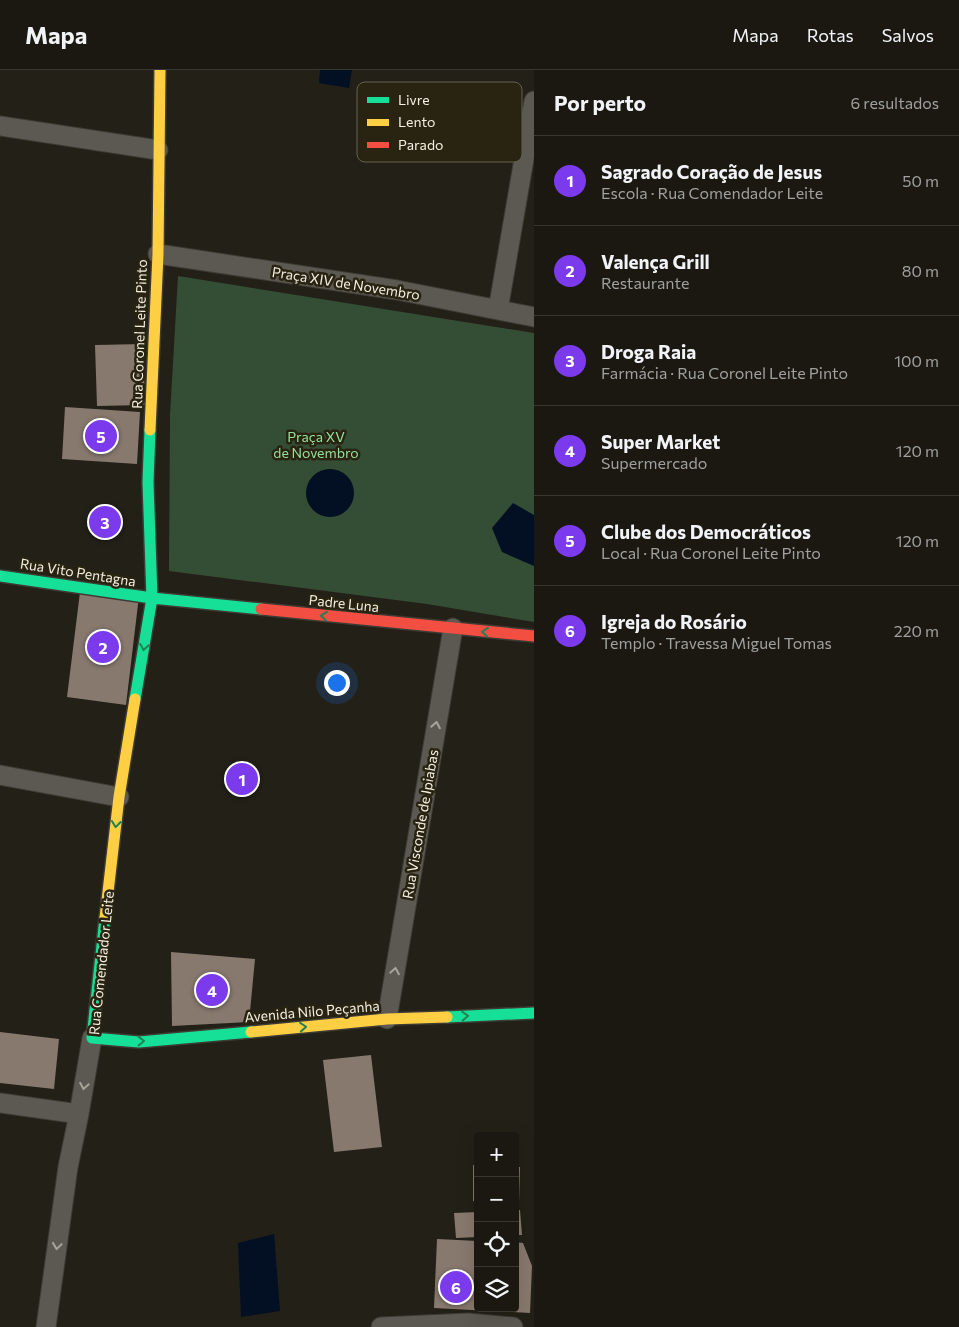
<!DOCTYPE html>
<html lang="pt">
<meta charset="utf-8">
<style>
body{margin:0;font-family:Commissioner,sans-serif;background:#27251f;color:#f1f3f6}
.controls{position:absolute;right:15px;bottom:15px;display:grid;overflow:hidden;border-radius:5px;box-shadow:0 5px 20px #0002}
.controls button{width:45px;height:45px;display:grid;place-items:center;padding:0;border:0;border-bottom:1px solid #383731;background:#1a1811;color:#f1f3f6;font:25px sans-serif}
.you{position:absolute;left:336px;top:612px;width:18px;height:18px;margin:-12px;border:4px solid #fff;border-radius:50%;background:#1a73e8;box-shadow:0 0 0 8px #1a73e833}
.badge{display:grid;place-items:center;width:32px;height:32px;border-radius:50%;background:#7c3aed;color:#fff;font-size:16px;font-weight:700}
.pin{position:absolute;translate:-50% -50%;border:2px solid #fff;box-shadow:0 1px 5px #0006}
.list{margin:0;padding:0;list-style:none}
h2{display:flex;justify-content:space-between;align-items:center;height:65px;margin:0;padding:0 20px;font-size:21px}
h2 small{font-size:16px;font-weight:400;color:#9fa09f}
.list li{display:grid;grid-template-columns:32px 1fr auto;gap:15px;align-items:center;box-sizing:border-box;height:90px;padding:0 20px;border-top:1px solid #383731}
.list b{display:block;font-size:19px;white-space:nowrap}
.list p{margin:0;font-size:16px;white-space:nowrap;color:#9fa09f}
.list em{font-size:16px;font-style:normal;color:#9fa09f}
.icon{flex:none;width:28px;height:28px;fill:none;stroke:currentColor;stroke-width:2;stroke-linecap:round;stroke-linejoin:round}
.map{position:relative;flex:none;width:534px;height:1257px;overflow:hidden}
header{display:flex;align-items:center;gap:30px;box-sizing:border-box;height:70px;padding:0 25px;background:#1a1811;border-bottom:1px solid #383731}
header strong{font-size:24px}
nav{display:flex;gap:28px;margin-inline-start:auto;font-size:18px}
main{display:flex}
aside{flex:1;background:#1a1811}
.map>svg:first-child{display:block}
.green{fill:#344e35}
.water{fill:#030f23}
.building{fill:#88796e}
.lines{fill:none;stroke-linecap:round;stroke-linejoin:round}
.street-casing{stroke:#3e3b34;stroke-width:21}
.fast-casing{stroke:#3e3b34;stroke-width:14}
.slow-casing{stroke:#3e3b34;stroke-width:14}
.jam-casing{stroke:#3e3b34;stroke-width:14}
.street{stroke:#5c5952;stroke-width:19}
.fast{stroke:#16e098;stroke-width:11}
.slow{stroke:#ffcf43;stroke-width:11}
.jam{stroke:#f24e42;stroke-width:11}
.oneway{stroke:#208254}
.oneway2{stroke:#a7a49a}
.labels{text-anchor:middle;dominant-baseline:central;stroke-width:5;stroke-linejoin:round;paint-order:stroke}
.street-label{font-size:14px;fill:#f2efe3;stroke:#292311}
.park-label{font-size:14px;fill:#92e19b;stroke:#292311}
.key{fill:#292311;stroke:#656050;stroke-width:1}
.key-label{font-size:14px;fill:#f2efe3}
</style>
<header>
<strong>Mapa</strong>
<nav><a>Mapa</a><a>Rotas</a><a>Salvos</a></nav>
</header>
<main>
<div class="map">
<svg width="534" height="1257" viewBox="0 0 534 1257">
<rect width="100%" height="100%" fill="#232017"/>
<!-- green -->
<path class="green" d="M178,206L534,263V552L427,534L169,501L170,345Z"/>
<!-- water -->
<path class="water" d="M320,0H352L349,18L319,13Z
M306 423a24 24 0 1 1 48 0a24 24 0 1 1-48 0Z
M513,433L534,445V496L502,482L492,458Z
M274,1164L280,1241L241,1247L238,1173Z"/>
<!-- building -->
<path class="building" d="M143,274L145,335L97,336L95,275Z
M65,337L140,342L137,394L62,389Z
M80,522L139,526L126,635L67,627Z
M171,882L255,889L249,952L172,956Z
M0,962L59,969L54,1019L0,1013Z
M371,985L382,1077L334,1082L323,990Z
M473,1095H478V1132L473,1131Z
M515,1097H520L519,1133H515Z
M515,1140H520L522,1165H515Z
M478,1142V1167L456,1168L454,1143Z
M437,1169L478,1171V1238H515V1172L523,1173L532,1196L530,1243L434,1238Z"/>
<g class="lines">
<!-- street casing -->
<g class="street-casing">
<path id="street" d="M0,56L158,80
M158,184L397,220L534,247
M498,240L534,31
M0,705L119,727
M387,949L453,558
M0,1033L79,1044
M46,1257L68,1097L79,1044L92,968
M381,1257L468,1253L513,1257"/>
</g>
<!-- fast casing -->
<g class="fast-casing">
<path id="fast" d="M0,506L152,528L261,539
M135,629L152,528L148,412L150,360
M105,848L92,968L139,972L251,962
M447,947L534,943"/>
</g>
<!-- slow casing -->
<g class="slow-casing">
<path id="slow" d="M150,360L158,184L160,0
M105,848L119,727L135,629
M251,962L387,949L447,947"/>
</g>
<!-- jam casing -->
<g class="jam-casing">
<path id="jam" d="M261,539L534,566"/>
</g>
<!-- street -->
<use href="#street" class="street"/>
<!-- fast -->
<use href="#fast" class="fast"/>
<!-- slow -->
<use href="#slow" class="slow"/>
<!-- jam -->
<use href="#jam" class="jam"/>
</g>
<!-- one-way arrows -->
<defs><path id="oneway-chevron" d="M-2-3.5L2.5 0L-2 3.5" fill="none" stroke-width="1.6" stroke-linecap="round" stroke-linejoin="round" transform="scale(1.25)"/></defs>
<g class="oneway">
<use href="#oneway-chevron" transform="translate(324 546) rotate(-174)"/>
<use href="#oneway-chevron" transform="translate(485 562) rotate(-175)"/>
<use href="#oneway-chevron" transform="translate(144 577) rotate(99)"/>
<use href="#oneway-chevron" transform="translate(116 754) rotate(96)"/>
<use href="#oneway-chevron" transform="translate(465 946) rotate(-3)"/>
<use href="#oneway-chevron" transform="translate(303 957) rotate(-5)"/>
<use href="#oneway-chevron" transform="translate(141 971) rotate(-1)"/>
</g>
<g class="oneway2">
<use href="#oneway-chevron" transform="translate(436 655) rotate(-80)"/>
<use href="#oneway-chevron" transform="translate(395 901) rotate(-80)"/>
<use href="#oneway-chevron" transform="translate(84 1016) rotate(100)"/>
<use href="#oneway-chevron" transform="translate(57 1176) rotate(98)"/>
</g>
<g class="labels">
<!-- street labels -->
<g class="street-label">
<text transform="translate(346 213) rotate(9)">Praça XIV de Novembro</text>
<text transform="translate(139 264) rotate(-88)">Rua Coronel Leite Pinto</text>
<text transform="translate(78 502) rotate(9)">Rua Vito Pentagna</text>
<text transform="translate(344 533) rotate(6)">Padre Luna</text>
<text transform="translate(420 754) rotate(-80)">Rua Visconde de Ipiabas</text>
<text transform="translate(101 893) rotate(-84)">Rua Comendador Leite</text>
<text transform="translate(312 941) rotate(-5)">Avenida Nilo Peçanha</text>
</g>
<!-- park labels -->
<g class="park-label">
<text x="316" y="366">Praça XV<tspan x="316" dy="16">de Novembro</tspan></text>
</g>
</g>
<!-- legend -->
<rect x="357" y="12" width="165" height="80" rx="8" class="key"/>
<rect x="367" y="27" width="22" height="6" fill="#16e098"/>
<rect x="367" y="49" width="22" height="7" fill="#ffcf43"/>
<rect x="367" y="72" width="22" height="6" fill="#f24e42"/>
<g class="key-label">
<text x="398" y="35">Livre</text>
<text x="398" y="57">Lento</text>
<text x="398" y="80">Parado</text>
</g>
</svg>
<div class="controls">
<button>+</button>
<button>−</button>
<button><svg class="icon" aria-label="locate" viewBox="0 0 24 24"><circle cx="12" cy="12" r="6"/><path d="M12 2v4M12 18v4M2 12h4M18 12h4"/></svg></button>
<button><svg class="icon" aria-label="layers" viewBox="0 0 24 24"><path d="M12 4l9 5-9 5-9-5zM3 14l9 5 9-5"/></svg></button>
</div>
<div class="you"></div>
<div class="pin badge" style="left:242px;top:709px">1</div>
<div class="pin badge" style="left:103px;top:577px">2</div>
<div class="pin badge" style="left:105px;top:452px">3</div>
<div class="pin badge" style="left:212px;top:920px">4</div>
<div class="pin badge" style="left:101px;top:366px">5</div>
<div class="pin badge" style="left:456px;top:1217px">6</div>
</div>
<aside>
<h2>Por perto<small>6 resultados</small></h2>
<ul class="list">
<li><span class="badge">1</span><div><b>Sagrado Coração de Jesus</b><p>Escola · Rua Comendador Leite</p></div><em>50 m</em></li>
<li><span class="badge">2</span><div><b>Valença Grill</b><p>Restaurante</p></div><em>80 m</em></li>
<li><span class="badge">3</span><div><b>Droga Raia</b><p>Farmácia · Rua Coronel Leite Pinto</p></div><em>100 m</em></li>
<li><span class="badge">4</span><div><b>Super Market</b><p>Supermercado</p></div><em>120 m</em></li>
<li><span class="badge">5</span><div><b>Clube dos Democráticos</b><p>Local · Rua Coronel Leite Pinto</p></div><em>120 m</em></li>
<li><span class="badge">6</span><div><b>Igreja do Rosário</b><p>Templo · Travessa Miguel Tomas</p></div><em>220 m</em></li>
</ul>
</aside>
</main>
